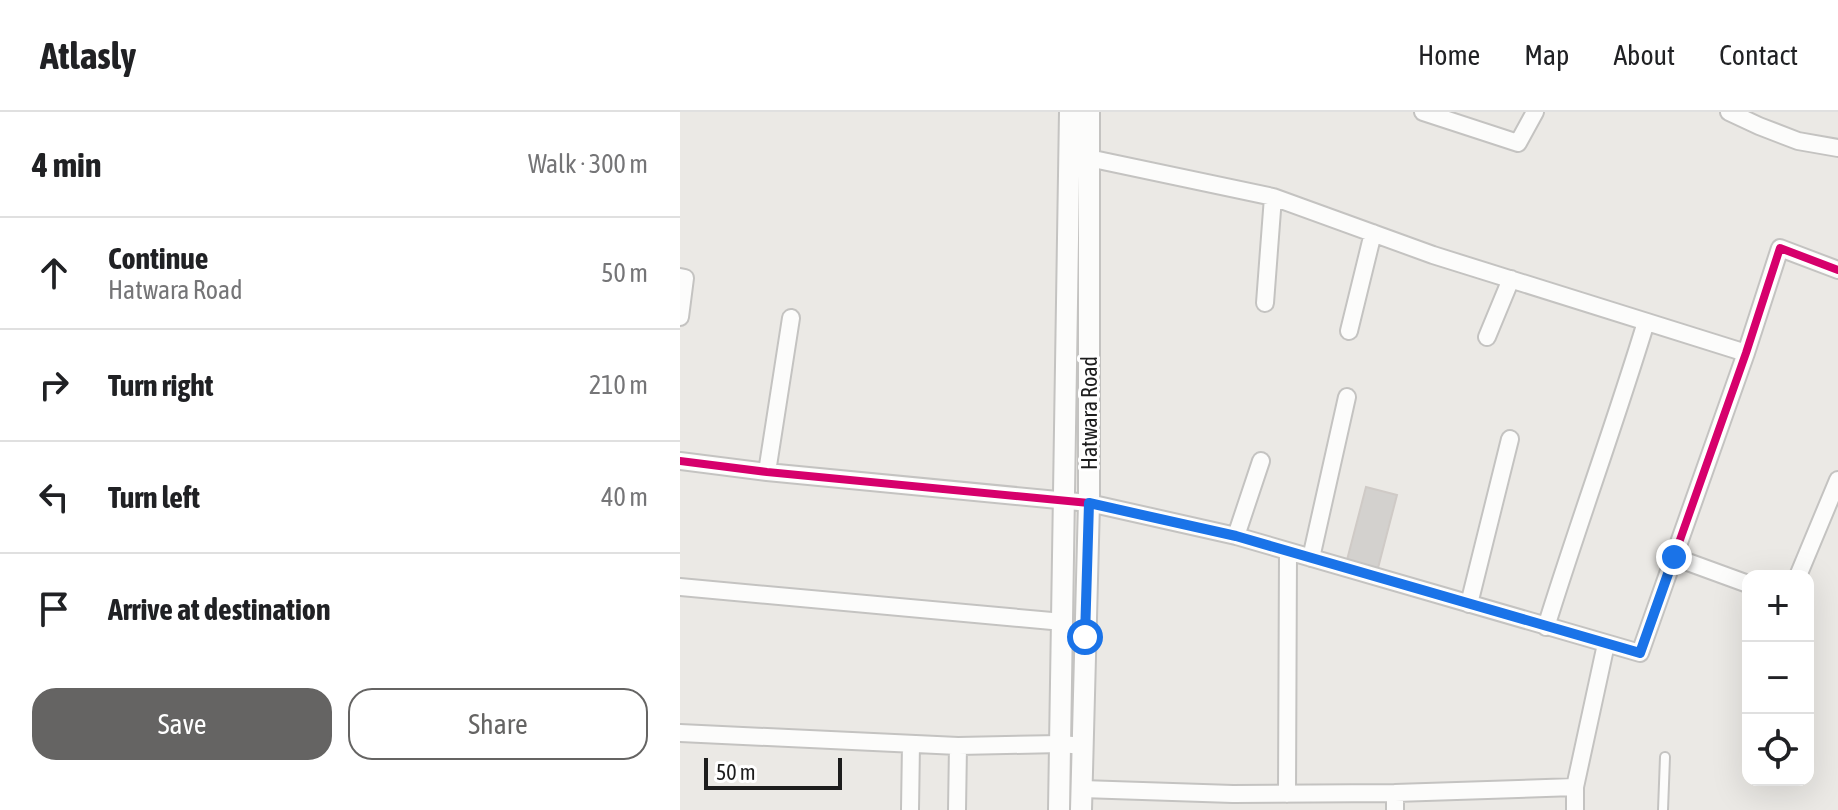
<!DOCTYPE html>
<meta charset="utf-8">
<style>
body{margin:0;font-family:"Asap Condensed",sans-serif;background:#f2f2f2;color:#202124}
.controls{position:absolute;right:24px;bottom:24px;display:grid;overflow:hidden;border-radius:16px;box-shadow:0 8px 32px #0002}
.controls button{width:72px;height:72px;display:grid;place-items:center;padding:0;border:0;border-bottom:2px solid #e0e0e0;background:#fff;color:#202124;font:40px sans-serif}
.scale{position:absolute;left:24px;bottom:20px;width:138px;box-sizing:border-box;padding-left:8px;border:4px solid #1d1d1d;border-top:0;font-size:22px;line-height:28px;white-space:nowrap;color:#1d1d1d;-webkit-text-stroke:6px #fff;paint-order:stroke}
.stop{position:absolute;width:24px;height:24px;margin:-18px;border:6px solid #1a73e8;border-radius:50%;background:#fff}
.stop.end{background:#1a73e8;border-color:#fff;box-shadow:0 2px 8px #0008}
.list{margin:0;padding:0;list-style:none}
h2{display:flex;justify-content:space-between;align-items:center;height:104px;margin:0;padding:0 32px;font-size:34px}
h2 small{font-size:26px;font-weight:400;color:#757577}
.list li{display:grid;grid-template-columns:52px 1fr auto;gap:24px;align-items:center;box-sizing:border-box;height:112px;padding:0 32px;border-top:2px solid #e0e0e0}
.list b{display:block;font-size:30px;white-space:nowrap}
.list p{margin:0;font-size:26px;white-space:nowrap;color:#757577}
.list em{font-size:26px;font-style:normal;color:#757577}
.actions{display:flex;gap:16px;padding:24px 32px}
.actions a{flex:1;padding:18px 0;border:2px solid #656463;border-radius:24px;text-align:center;font-size:28px;color:#656463}
.actions .main{background:#656463;color:#fff}
.icon{flex:none;width:44px;height:44px;fill:none;stroke:currentColor;stroke-width:2;stroke-linecap:round;stroke-linejoin:round}
.map{position:relative;flex:none;width:1158px;height:698px;overflow:hidden}
header{display:flex;align-items:center;gap:48px;box-sizing:border-box;height:112px;padding:0 40px;background:#fff;border-bottom:2px solid #e0e0e0}
header strong{font-size:38px}
nav{display:flex;gap:44px;margin-inline-start:auto;font-size:28px}
main{display:flex}
aside{flex:1;background:#fff}
.map>svg:first-child{display:block}
.building{fill:#d3d1ce;stroke:#cfcac6;stroke-width:2}
.lines{fill:none;stroke-linecap:round;stroke-linejoin:round}
.service-casing{stroke:#c4c3c1;stroke-width:12}
.minor-casing{stroke:#c4c3c1;stroke-width:20}
.tertiary-casing{stroke:#c4c3c1;stroke-width:24}
.service{stroke:#fcfcfb;stroke-width:8}
.minor{stroke:#fcfcfb;stroke-width:16}
.tertiary{stroke:#fcfcfb;stroke-width:20}
.cycleway-casing{stroke:#fff;stroke-width:13}
.cycleway{stroke:#d6006c;stroke-width:8}
.route{stroke:#1a73e8;stroke-width:10}
.labels{text-anchor:middle;dominant-baseline:central;stroke-width:6;stroke-linejoin:round;paint-order:stroke}
.street-label{font-size:22px;fill:#1d1d1d;stroke:#fff}
</style>
<header>
<strong>Atlasly</strong>
<nav><a>Home</a><a>Map</a><a>About</a><a>Contact</a></nav>
</header>
<main>
<aside>
<h2>4 min<small>Walk · 300 m</small></h2>
<ul class="list">
<li><svg class="icon" aria-label="ahead" viewBox="0 0 24 24"><path d="M12 20V5M6 11l6-6 6 6"/></svg><div><b>Continue</b><p>Hatwara Road</p></div><em>50 m</em></li>
<li><svg class="icon" aria-label="right" viewBox="0 0 24 24"><path d="M7 20v-9h11M14 6l5 5-5 5"/></svg><div><b>Turn right</b></div><em>210 m</em></li>
<li><svg class="icon" aria-label="left" viewBox="0 0 24 24"><path d="M17 20v-9H6M10 6l-5 5 5 5"/></svg><div><b>Turn left</b></div><em>40 m</em></li>
<li><svg class="icon" aria-label="arrive" viewBox="0 0 24 24"><path d="M6 21V4h12l-3 4 3 4H6"/></svg><div><b>Arrive at destination</b></div></li>
</ul>
<div class="actions"><a class="main">Save</a><a>Share</a></div>
</aside>
<div class="map">
<svg width="1158" height="698" viewBox="0 0 1158 698">
<rect width="100%" height="100%" fill="#ebe9e5"/>
<!-- building -->
<path class="building" d="M686,375L717,383L698,456L667,448Z"/>
<g class="lines">
<!-- service casing -->
<g class="service-casing">
<path id="service" d="M983,698L985,645"/>
</g>
<!-- minor casing -->
<g class="minor-casing">
<path id="minor" d="M743,0L838,31L855,0
M1049,0L1079,14L1118,29L1158,36
M399,44L593,85L753,143L1066,241
M0,165L5,166L0,205
M585,191L593,85
M669,219L693,121
M807,225L831,167
M0,349L87,360L409,391L556,424L960,541L1066,241L1100,136L1158,158
M87,360L111,206
M556,424L581,349
M994,445L1068,472
M631,446L667,285
M1118,464L1158,368
M0,475L383,510
M789,492L830,327
M866,515C898,412 935,312 966,210
M0,621L278,634L381,632L403,634
M402,677L553,682L715,681V698
M715,681L895,675
M607,682L608,440
M230,698L231,632
M277,698L278,634
M895,698V675L926,532"/>
</g>
<!-- tertiary casing -->
<g class="tertiary-casing">
<path id="tertiary" d="M379,698L390,0
M401,698L409,391V0"/>
</g>
<!-- service -->
<use href="#service" class="service"/>
<!-- minor -->
<use href="#minor" class="minor"/>
<!-- tertiary -->
<use href="#tertiary" class="tertiary"/>
<!-- cycleway casing -->
<g class="cycleway-casing">
<path id="cycleway" d="M0,349L87,360L409,391L556,424L960,541L1066,241L1100,136L1158,158"/>
</g>
<!-- cycleway -->
<use href="#cycleway" class="cycleway"/>
</g>
<g class="lines">
<!-- route -->
<path class="route" d="M405,525L409,391L556,424L960,541L994,445"/>
</g>
<g class="labels">
<!-- street labels -->
<g class="street-label">
<text transform="translate(409 301) rotate(-90)">Hatwara Road</text>
</g>
</g>
</svg>
<div class="controls">
<button>+</button>
<button>−</button>
<button><svg class="icon" aria-label="locate" viewBox="0 0 24 24"><circle cx="12" cy="12" r="6"/><path d="M12 2v4M12 18v4M2 12h4M18 12h4"/></svg></button>
</div>
<div class="scale">50 m</div>
<div class="stop" style="left:405px;top:525px"></div>
<div class="stop end" style="left:994px;top:445px"></div>
</div>
</main>
